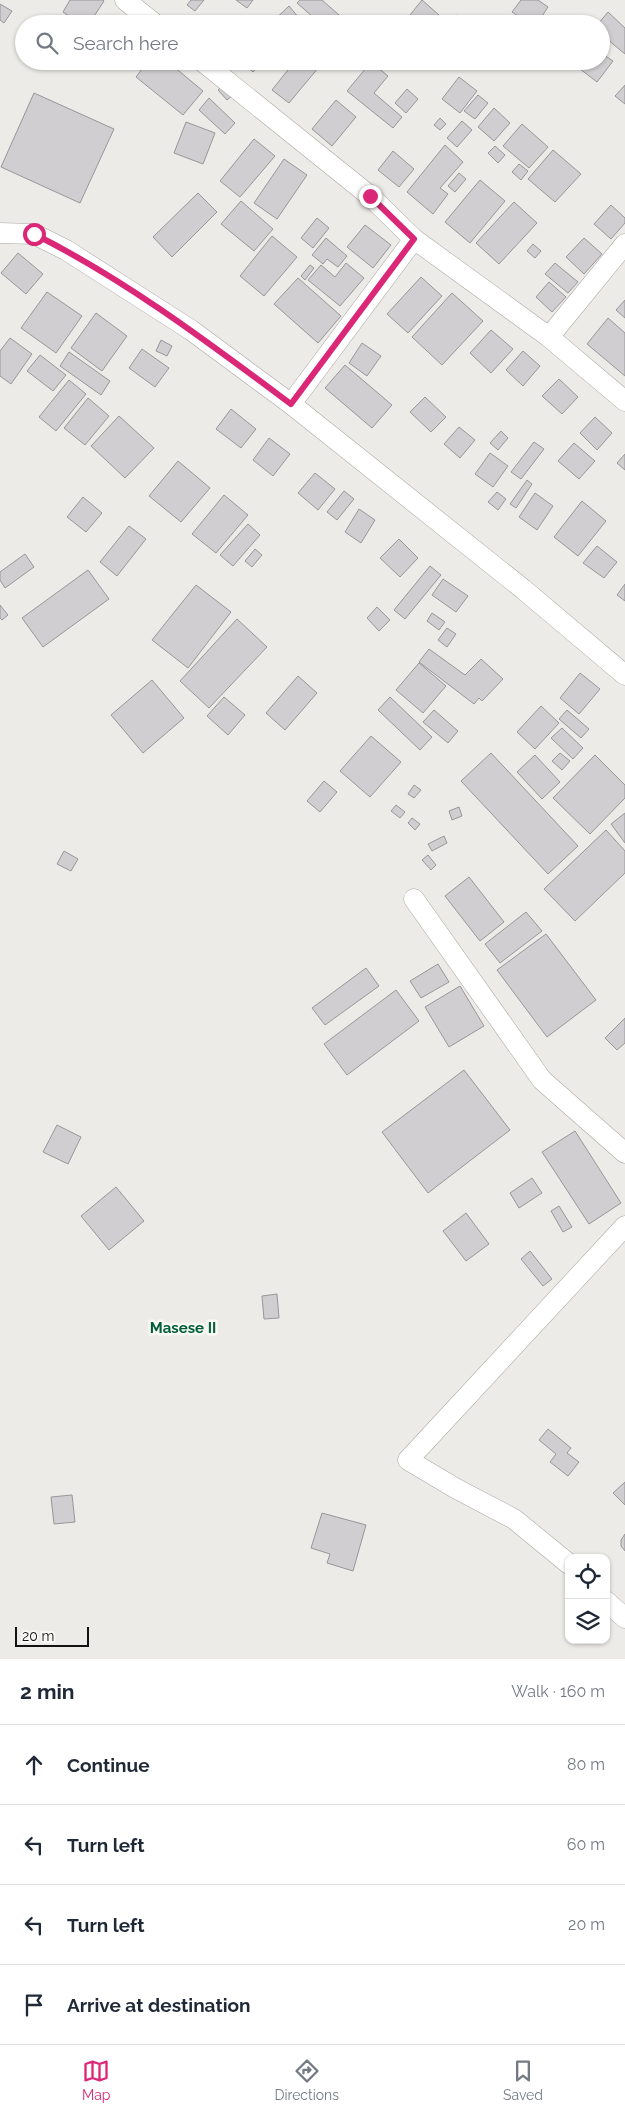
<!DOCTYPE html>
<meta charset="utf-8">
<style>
body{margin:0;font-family:Raleway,sans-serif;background:#f6f6f7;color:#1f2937}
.controls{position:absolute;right:15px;bottom:15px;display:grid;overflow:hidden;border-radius:10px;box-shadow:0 1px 4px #0004}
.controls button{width:45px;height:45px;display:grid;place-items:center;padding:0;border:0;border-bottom:1px solid #e0e1e3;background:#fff;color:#1f2937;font:25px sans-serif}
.scale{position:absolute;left:15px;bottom:12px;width:74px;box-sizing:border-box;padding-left:5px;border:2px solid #131211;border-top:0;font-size:14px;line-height:18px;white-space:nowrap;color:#131211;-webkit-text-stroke:4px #faf8f5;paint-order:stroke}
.stop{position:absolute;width:15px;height:15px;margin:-11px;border:4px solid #db2777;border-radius:50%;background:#fff}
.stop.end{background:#db2777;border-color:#fff;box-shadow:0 1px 5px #0008}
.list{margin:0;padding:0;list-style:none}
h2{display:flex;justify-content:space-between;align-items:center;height:65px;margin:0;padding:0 20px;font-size:21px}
h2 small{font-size:16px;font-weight:400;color:#747a83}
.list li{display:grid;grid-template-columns:32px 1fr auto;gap:15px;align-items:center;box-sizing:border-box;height:80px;padding:0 20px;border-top:1px solid #e0e1e3}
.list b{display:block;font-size:19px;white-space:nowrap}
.list em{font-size:16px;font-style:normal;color:#747a83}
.icon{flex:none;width:28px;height:28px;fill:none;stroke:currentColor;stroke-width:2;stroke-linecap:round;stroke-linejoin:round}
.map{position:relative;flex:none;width:625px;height:1659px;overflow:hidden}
.search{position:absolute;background:#fff;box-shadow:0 1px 4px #0004;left:15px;right:15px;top:15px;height:55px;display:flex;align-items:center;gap:12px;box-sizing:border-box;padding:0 18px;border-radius:28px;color:#747a83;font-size:19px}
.sheet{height:385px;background:#fff}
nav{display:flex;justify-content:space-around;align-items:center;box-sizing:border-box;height:70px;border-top:1px solid #e0e1e3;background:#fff;font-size:14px;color:#747a83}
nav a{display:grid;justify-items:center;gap:2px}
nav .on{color:#db2777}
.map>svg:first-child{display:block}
.building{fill:#d1ced1;stroke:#999699}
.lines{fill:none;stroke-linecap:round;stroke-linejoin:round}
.minor-casing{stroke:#a9a7a4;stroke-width:21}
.minor{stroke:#fff;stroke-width:20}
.route{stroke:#db2777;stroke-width:6}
.labels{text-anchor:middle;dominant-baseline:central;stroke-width:5;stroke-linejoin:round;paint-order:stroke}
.quarter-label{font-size:15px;font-weight:bold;fill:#005f39;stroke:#faf8f5}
</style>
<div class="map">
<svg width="625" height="1659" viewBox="0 0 625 1659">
<rect width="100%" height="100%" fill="#edebe7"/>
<!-- building -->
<path class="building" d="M70,0H103L104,1L89,24H81L63,12Z
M191,0H204L195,11L187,5Z
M236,0H253L247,8Z
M300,0H322L348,23L321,24L297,3Z
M422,0L439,15L432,24H411L406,20Z
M521,0H538L548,7L537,24H530L512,12Z
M0,4L12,11L4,23L0,20Z
M289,6L300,19L295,24H270Z
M608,12L625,28V54L601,34V24H598Z
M456,15L470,24H450Z
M61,17L70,24H56Z
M601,53L613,61L597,82L580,69L585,61H601Z
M148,61H167L203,91L183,115L136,77Z
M240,61H262L253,72Z
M295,61H324L289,103L272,90Z
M392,61H403L398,66Z
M371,62L388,76L374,93L402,117L393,128L347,91Z
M459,77L477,91L460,113L442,99Z
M223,85L233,95L227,100L218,90Z
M625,85V104L615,96Z
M407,89L418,99L406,113L395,103Z
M34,93L114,129L80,203L1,167Z
M478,95L488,103L475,119L464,111Z
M209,98L235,123L225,134L199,110Z
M336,100L356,117L332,146L312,129Z
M494,108L510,123L494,141L478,127Z
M440,118L446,124L440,130L434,125Z
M462,121L472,130L457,147L447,138Z
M186,122L215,133L203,164L174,153Z
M522,124L548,147L529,168L503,146Z
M254,139L275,156L240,197L220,181Z
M445,145L463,162L440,188L448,194L433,214L407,192Z
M495,146L505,155L498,163L488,153Z
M553,150L581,174L555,202L528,179Z
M393,151L414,169L399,187L378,170Z
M284,159L307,175L277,219L254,203Z
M519,164L528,171L521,180L512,172Z
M459,173L466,179L455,192L448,186Z
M480,180L505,201L470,243L445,222Z
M198,193L217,212L172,257L153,237Z
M241,201L273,229L254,251L221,224Z
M514,202L537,223L499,264L476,243Z
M611,205L625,218V223L611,239L594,224Z
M317,218L329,228L313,248L301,238Z
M365,225L391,245L373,268L347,247Z
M272,236L297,257L264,296L240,276Z
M326,238L347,256L338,267L327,259L323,264L312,255Z
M584,238L602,254L584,274L566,257Z
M533,244L541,251L535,258L527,251Z
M18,253L43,274L26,294L1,273Z
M346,263L364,278L340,306L308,280L321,265L335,277Z
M555,263L578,282L568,293L545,274Z
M310,265L314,268L305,280L301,276Z
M421,277L442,296L408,333L387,314Z
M298,278L341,316L318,343L274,304Z
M549,282L566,297L552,312L536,297Z
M47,292L82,316L56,353L21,328Z
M452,293L483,321L442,365L412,337Z
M625,300V318L616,310Z
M96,313L127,336L102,371L71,348Z
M608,318L625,333V376L587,344Z
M491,330L513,349L491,373L470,353Z
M10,338L32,354L11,384L0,376V351Z
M161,340L172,346L167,356L156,351Z
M362,343L381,356L367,376L349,363Z
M142,349L169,368L155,387L129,368Z
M523,351L540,366L523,386L506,370Z
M69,352L110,381L101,395L60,366Z
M40,355L66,375L53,391L27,371Z
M345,365L392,405L372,428L325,388Z
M559,379L578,397L562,414L542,396Z
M69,380L86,394L56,431L39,417Z
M425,397L446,417L431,432L410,412Z
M88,398L109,416L85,445L64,428Z
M231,409L256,429L241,448L216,429Z
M119,416L154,448L125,478L91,446Z
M595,417L612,433L597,450L580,433Z
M459,427L475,440L460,458L444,444Z
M501,431L508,438L498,450L490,443Z
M269,438L290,454L273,476L253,460Z
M534,442L544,449L521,479L511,472Z
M574,443L595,461L579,479L558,461Z
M490,453L508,466L493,487L475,474Z
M625,454V470L617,463Z
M178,461L210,488L181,522L149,496Z
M315,473L335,489L318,510L298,493Z
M527,480L532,484L516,508L510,504Z
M344,491L354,499L337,520L327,512Z
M497,492L506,499L498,510L488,502Z
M535,493L553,506L537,530L519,517Z
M224,495L248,515L216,553L192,534Z
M83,497L102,513L86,532L67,517Z
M582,501L606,521L578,556L554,537Z
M359,509L375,520L361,543L345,532Z
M248,524L260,535L233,566L220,555Z
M129,526L146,539L117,576L100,562Z
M399,539L418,558L400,577L380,558Z
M597,546L617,562L604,578L583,563Z
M255,549L262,555L252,567L245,561Z
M25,554L34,567L5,588L0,580V572Z
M430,566L441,575L405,619L394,610Z
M88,570L109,599L43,647L22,618Z
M443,579L468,596L456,612L432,595Z
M625,584V601L617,595Z
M196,585L231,612L188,668L152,640Z
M0,605L8,615L2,620L0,618Z
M377,607L390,620L379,631L367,618Z
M432,613L445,622L439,630L427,621Z
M237,619L267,647L209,708L180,681Z
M447,628L456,634L447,647L438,640Z
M429,649L465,675L481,659L503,679L482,701L479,698L474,704L419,662Z
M419,663L446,686L423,713L396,690Z
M580,673L600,689L579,714L560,698Z
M298,676L317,693L285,730L266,713Z
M152,680L184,718L143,753L111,715Z
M224,697L245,715L228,735L207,716Z
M390,697L432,737L420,750L378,710Z
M541,706L559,723L535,749L517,732Z
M434,710L458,731L448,743L423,722Z
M567,710L589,729L581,738L559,719Z
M562,728L583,748L573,759L551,738Z
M371,736L401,762L370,797L340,771Z
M491,753L578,846L548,874L461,781Z
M560,753L570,761L562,770L552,761Z
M535,755L560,782L542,799L517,772Z
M595,755L625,785V798L590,834L553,798Z
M324,781L337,792L320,812L307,801Z
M414,785L421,790L414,798L408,794Z
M396,805L405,812L400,818L391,811Z
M459,807L462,816L452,820L449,811Z
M625,813V843L611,824Z
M412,818L420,824L415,830L408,823Z
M606,830L625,851V873L575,921L544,889Z
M444,836L447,843L432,851L428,844Z
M64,851L78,859L71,871L57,864Z
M428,855L436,865L431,870L422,860Z
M469,877L504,922L480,941L445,896Z
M526,912L542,931L500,963L485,944Z
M546,934L596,1000L547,1037L497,970Z
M438,964L449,982L421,998L410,981Z
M366,968L379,986L325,1025L312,1008Z
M460,986L484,1026L449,1047L425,1007Z
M396,990L419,1021L347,1075L324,1044Z
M625,1018V1043L617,1050L605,1038Z
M464,1070L510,1130L428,1193L382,1132Z
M57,1125L81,1137L68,1164L43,1152Z
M575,1131L621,1203L589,1224L542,1152Z
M532,1178L542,1193L519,1208L510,1193Z
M116,1187L144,1221L109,1250L81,1216Z
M559,1206L572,1227L563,1232L551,1211Z
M466,1213L489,1244L466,1261L443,1231Z
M530,1251L552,1279L543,1286L521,1259Z
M277,1294L279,1318L264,1319L262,1296Z
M548,1429L571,1448L567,1453L579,1462L568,1476L550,1462L556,1454L539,1440Z
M625,1482V1505L613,1493Z
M72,1495L75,1522L54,1524L51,1497Z
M322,1513L366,1525L353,1571L327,1563L330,1554L311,1548Z
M625,1534V1551L621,1546V1540Z"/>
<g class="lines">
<!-- minor casing -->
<g class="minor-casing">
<path id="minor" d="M125,0L155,24
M202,61L370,196L414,239L549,337L625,401
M0,233L34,234L66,250L191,330L291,404L523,589L625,675
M549,337L625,244
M291,404L414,239
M414,899L542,1080L625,1153
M569,1564L514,1519L455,1488L408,1460L625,1226
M606,1601L625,1618"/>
</g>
<!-- minor -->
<use href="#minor" class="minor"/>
</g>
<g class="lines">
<!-- route -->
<path class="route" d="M34,234C126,280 209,343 291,404L414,239L370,196"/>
</g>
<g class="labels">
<!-- quarter labels -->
<g class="quarter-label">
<text x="183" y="1328">Masese II</text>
</g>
</g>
</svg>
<div class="controls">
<button><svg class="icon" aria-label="locate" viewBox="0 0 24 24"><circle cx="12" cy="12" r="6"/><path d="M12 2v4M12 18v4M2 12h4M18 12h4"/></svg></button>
<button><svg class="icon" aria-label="layers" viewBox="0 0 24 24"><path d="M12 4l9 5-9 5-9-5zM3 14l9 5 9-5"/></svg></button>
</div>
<div class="scale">20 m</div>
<div class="stop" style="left:34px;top:234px"></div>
<div class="stop end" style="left:370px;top:196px"></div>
<div class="search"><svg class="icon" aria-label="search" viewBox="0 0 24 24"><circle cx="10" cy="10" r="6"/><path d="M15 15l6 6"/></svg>Search here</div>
</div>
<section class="sheet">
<h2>2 min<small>Walk · 160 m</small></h2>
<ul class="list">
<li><svg class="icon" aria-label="ahead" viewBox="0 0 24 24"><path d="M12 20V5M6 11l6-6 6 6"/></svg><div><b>Continue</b></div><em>80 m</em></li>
<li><svg class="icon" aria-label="left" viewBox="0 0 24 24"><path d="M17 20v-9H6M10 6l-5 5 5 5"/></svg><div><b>Turn left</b></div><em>60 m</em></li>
<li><svg class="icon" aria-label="left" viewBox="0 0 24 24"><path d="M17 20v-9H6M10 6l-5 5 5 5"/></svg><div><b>Turn left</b></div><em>20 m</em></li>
<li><svg class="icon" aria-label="arrive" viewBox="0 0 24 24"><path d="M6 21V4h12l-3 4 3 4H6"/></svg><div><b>Arrive at destination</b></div></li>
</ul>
</section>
<nav>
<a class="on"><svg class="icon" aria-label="map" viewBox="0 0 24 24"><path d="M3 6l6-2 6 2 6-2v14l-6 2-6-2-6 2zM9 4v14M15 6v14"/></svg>Map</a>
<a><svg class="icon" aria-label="directions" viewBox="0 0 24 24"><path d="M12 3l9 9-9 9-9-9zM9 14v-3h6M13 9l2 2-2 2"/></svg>Directions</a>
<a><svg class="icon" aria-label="saved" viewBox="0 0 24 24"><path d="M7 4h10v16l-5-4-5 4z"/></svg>Saved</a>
</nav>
